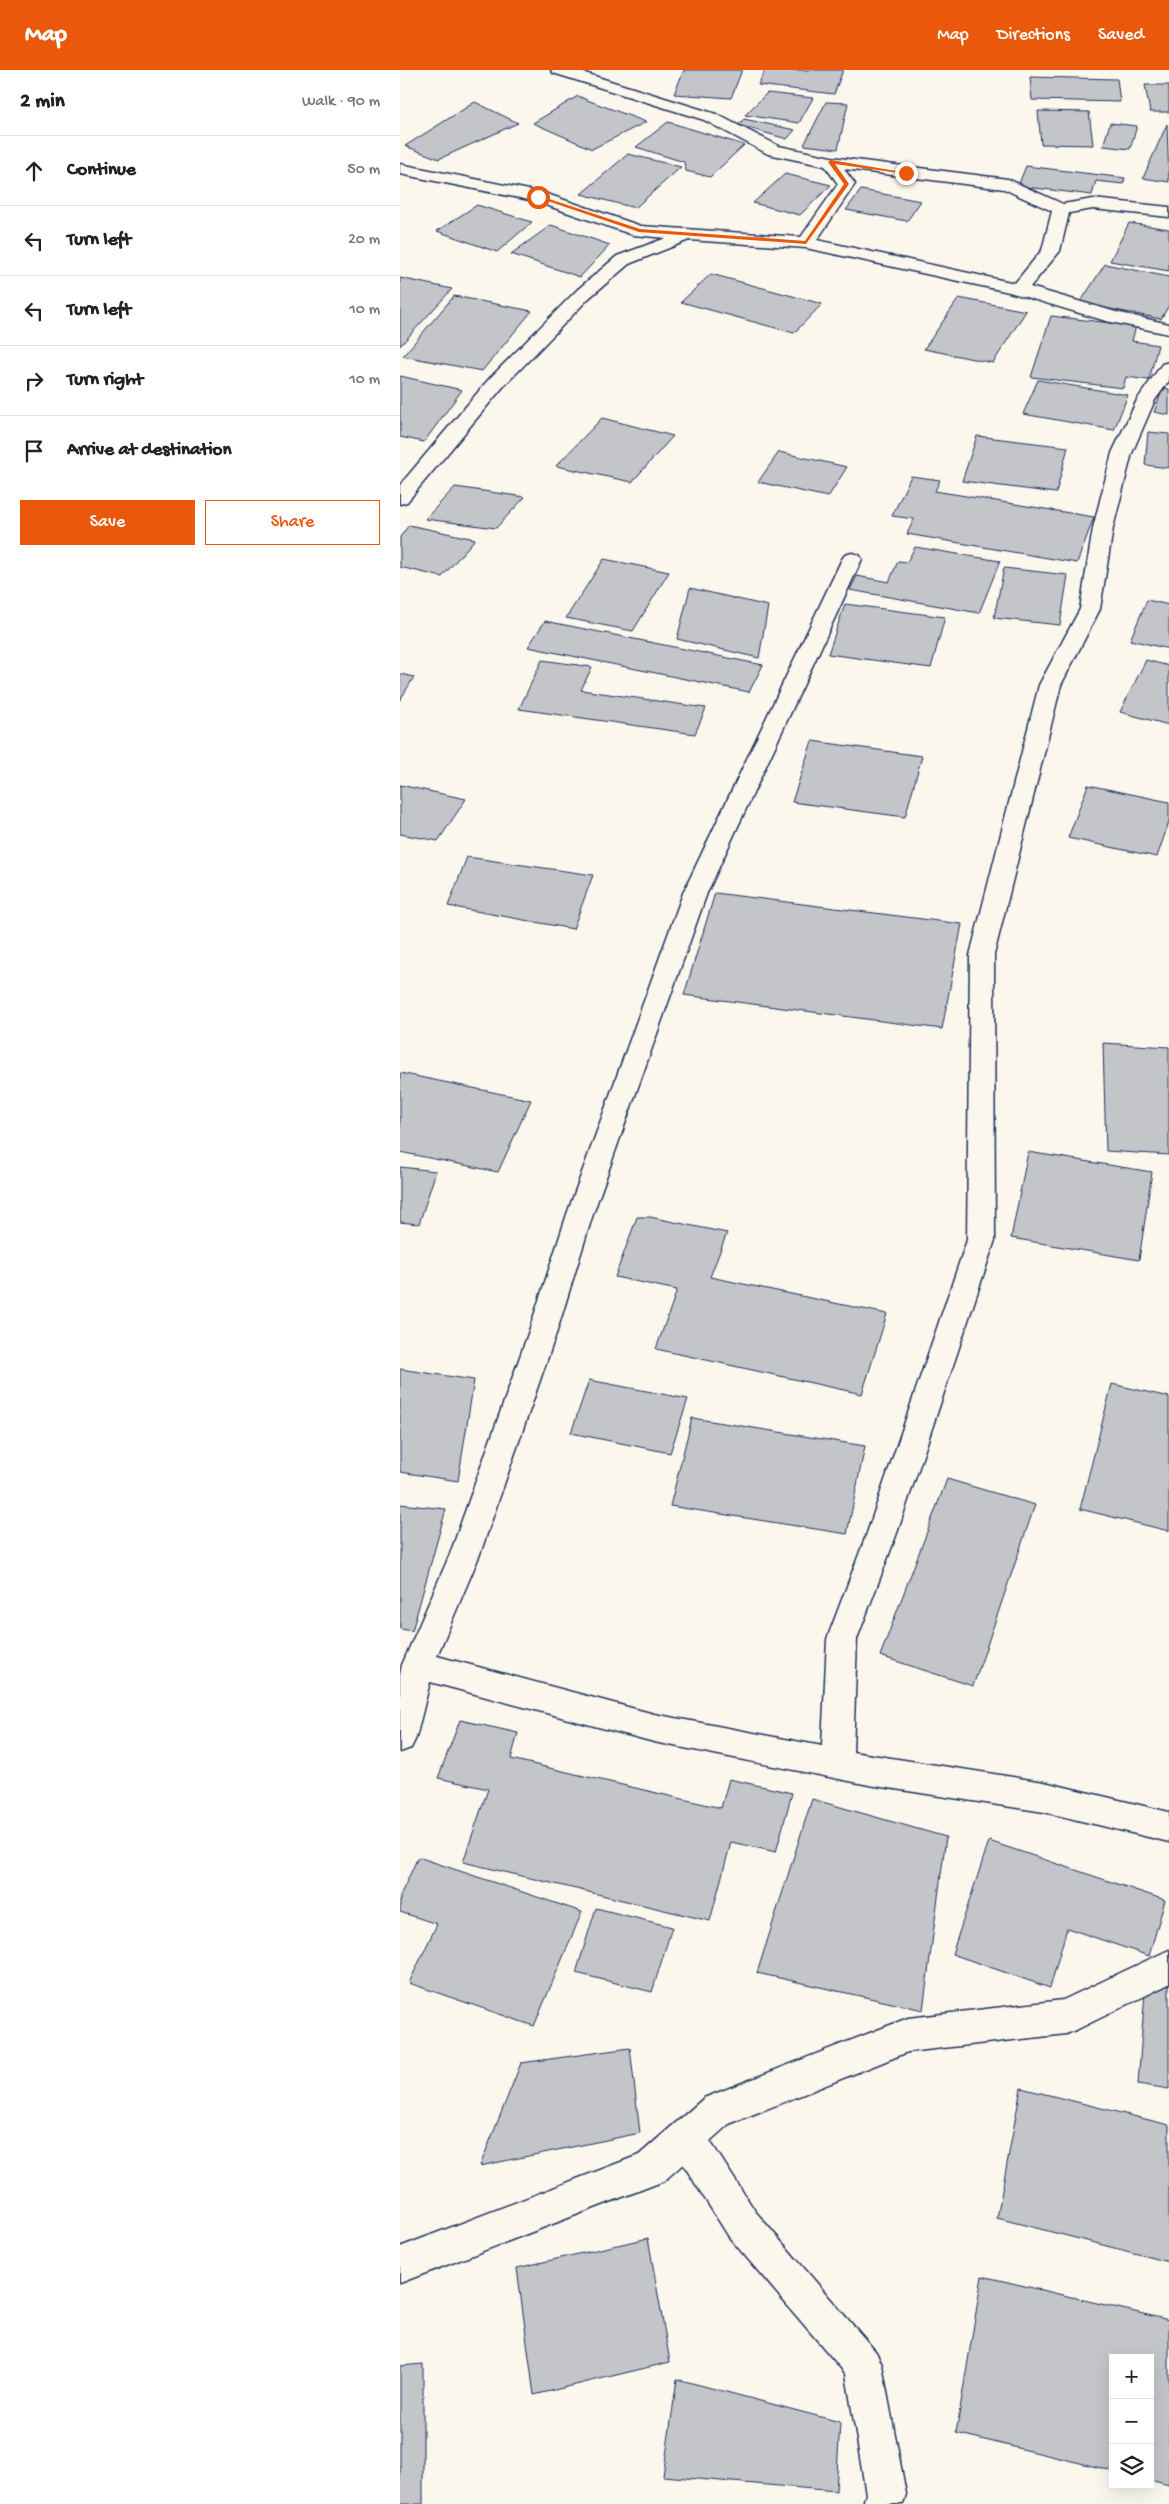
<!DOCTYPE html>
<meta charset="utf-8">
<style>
body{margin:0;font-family:"Gochi Hand",sans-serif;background:#f2f2f2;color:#222}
.controls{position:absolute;right:15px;bottom:15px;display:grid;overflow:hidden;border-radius:0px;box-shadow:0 5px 20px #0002}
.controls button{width:45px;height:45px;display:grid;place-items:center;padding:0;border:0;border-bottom:1px solid #e0e0e0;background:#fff;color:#222;font:25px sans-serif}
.stop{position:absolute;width:15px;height:15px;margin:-11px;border:4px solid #ea580c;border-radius:50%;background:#fff}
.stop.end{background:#ea580c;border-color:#fff;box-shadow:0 1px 5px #0008}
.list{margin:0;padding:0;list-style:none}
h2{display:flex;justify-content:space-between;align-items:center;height:65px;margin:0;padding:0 20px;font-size:21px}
h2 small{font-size:16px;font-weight:400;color:#767676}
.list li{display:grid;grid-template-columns:32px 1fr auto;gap:15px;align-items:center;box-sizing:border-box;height:70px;padding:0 20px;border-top:1px solid #e0e0e0}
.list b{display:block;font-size:19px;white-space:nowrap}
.list em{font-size:16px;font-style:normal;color:#767676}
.actions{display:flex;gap:10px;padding:15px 20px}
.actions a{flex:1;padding:11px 0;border:1px solid #ea580c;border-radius:0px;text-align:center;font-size:18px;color:#ea580c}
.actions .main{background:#ea580c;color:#fff}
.icon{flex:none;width:28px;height:28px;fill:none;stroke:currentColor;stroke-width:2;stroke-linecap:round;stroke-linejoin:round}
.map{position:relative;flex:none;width:769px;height:2434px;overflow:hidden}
header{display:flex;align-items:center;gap:30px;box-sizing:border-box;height:70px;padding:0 25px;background:#ea580c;color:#fff}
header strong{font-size:24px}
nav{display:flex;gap:28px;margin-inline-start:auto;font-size:18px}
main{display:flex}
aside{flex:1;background:#fff}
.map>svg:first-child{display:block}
.building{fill:#c3c5c9;stroke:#1b2f5e}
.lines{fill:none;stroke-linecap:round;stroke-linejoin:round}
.minor-casing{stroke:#1b2f5e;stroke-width:3}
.minor{fill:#fbf7ec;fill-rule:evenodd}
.route{fill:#ea580c}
</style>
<header>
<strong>Map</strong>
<nav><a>Map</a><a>Directions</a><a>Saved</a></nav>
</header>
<main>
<aside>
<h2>2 min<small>Walk · 90 m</small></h2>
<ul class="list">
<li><svg class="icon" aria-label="ahead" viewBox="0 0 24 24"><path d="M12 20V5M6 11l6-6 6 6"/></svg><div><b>Continue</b></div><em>50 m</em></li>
<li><svg class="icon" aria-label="left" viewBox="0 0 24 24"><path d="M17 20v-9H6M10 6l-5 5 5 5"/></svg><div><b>Turn left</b></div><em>20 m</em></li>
<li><svg class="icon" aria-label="left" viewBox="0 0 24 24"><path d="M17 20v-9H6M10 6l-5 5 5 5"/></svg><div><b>Turn left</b></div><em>10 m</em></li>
<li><svg class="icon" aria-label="right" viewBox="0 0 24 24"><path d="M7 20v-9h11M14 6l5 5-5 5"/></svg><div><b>Turn right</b></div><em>10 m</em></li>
<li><svg class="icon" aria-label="arrive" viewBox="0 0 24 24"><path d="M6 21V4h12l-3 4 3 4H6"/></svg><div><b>Arrive at destination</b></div></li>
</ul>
<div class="actions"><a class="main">Save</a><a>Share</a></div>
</aside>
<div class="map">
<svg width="769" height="2434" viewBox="0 0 769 2434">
<rect width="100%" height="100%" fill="#fbf7ec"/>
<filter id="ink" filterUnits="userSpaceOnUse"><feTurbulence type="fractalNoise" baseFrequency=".02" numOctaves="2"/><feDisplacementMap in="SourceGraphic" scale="10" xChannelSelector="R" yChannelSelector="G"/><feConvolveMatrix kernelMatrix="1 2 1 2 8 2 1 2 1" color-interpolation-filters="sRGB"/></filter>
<g filter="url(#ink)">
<!-- building -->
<path class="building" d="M284,0H342L331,28L274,24Z
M365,0H443L434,24L358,15Z
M630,7L717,9L720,32L632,30Z
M745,15H769V42H750Z
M367,23L413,28L399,53L345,45Z
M178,26L187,30L246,52L192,79L133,53Z
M75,32L118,53L39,89L5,76Z
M426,32L448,33L438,79L404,75Z
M638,41L689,42L693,75L641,74Z
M344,49L395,60L387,69L338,55Z
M268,52L344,75L310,107L286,101L284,92L236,77Z
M710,53L737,56L730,79L703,76Z
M767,54L769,112L743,108Z
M228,84L281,97L235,138L181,124Z
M626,96L725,108L723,114L696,111L692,125L618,116Z
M385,104L431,115L400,145L353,133Z
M461,120L521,131L507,151L446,140Z
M77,135L132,152L97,182L37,161Z
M729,153L769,159V201L710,191Z
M151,155L210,175L180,207L111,184Z
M705,194L769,207V235L761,249L680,233Z
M311,204L422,234L394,263L281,232Z
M0,208L52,219L0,276Z
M54,226L132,241L82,301L3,286Z
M559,228L626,241L593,293L524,279Z
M651,246L736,256L732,271L758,275L749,310L726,307L723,318L631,307Z
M0,306L62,320L24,372L0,367Z
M638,310L728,325L714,360L623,344Z
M763,318L769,319V345L754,342Z
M202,348L273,366L232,412L156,396Z
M748,362L769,364V398L745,395Z
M577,366L668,377L656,423L562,411Z
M379,382L447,397L428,427L358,412Z
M511,406L540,410L535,421L694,447L677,493L507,464L514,449L492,446Z
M55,417L125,427L96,458L25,449Z
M9,455L75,469L42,507L0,497V467Z
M515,477L600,491L579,543L450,520L457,506L489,512L498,491L507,492Z
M204,489L269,502L233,561L166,548Z
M604,498L668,505L660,555L594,548Z
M290,518L368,536L359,588L277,569Z
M747,530L769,535V579L730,570Z
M445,534L545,547L531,598L428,584Z
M145,551L363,595L349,622L128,577Z
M142,590L192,597L181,620L306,638L295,664L119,639Z
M746,590L769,596V655L720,642Z
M0,604L14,607L0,630Z
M412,671L522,686L505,747L392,732Z
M0,715L66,729L38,771L0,764Z
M688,715L769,732V752L757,787L668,768Z
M67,787L193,805L173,859L48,836Z
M315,823L562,854L542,959L284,925Z
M703,973L769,977V1085L706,1081Z
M0,1003L131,1030L98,1102L0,1082Z
M628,1082L752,1102L739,1190L611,1168Z
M0,1097L36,1101L19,1154L0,1152Z
M237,1147H250L327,1163L310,1207L487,1244L462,1324L256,1279L277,1220L215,1207Z
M0,1299L74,1310L58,1411L0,1402Z
M189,1310L288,1329L270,1383L171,1363Z
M712,1314L769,1327V1461L680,1439Z
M292,1348L465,1376L447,1464L270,1436Z
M547,1409L635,1435L573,1616L480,1586Z
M0,1434L46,1439L12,1561L0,1559Z
M60,1650L118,1663L111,1689L321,1738L329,1709L392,1723L376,1782L331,1772L310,1851L63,1792L88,1719L38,1708Z
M412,1729L546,1767L523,1940L357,1903Z
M589,1771L765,1830L749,1886L667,1858L650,1918L552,1884Z
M18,1787L182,1842L134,1956L9,1913L37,1854L0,1842V1826Z
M196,1838L272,1857L252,1922L176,1903Z
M746,1909L769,1913V2019L738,2014Z
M230,1978L240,2063L80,2096L121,1993Z
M621,2018L769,2055V2192L597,2148Z
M248,2168L270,2292L134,2325L117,2198Z
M582,2206L769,2250V2415L750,2410V2288H713V2401L556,2363Z
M23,2294V2434H0V2296Z
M277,2309L440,2352L436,2421L263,2406Z"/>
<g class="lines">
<!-- minor casing -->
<g class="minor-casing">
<path id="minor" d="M151,0H175L316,44L379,76L431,87L608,109L663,134L693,129L769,137V147L693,139L669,143L660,181L630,217L716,242L769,254V264L706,251L609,222L406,178L289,170L229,194L189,228L103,317L7,432L0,434V415L89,309L177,220L217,186L266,168L233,165L134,131L0,104V94L144,123L241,156L401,167L438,114L425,96L368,84L304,50L153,3ZM444,99L604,119L652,141L642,180L615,213L417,170L455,114Z
M769,292V311L755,330L732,383L713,458L700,539L661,615L594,885L595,1170L497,1463L457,1569L453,1682L644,1712L769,1742V1772L644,1742L469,1715L254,1672L30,1612L16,1668L11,1678L0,1682V1605L2,1595L50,1484L129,1261L167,1144L283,823L442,489L445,485L452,483L459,485L462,489L307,823L193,1144L157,1261L80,1484L37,1586L254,1644L422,1676L427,1569L467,1463L567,1170L570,885L639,615L680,539L693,458L712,383L737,330L762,294Z
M769,1880V1914L678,1959L666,1964L508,1982L329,2054L310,2071L355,2141L476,2282L482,2295L506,2424L503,2434H463L466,2424L446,2304L329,2167L283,2094L264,2111L0,2213V2177L239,2085L304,2028L508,1948L663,1930Z"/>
</g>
<!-- minor -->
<use href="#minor" class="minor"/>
</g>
</g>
<!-- route -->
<path class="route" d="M431,90L508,103L506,104L435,94L449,114L406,174L239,162L136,127L140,126L240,159L405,171L444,114L428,92Z"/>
</svg>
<div class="controls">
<button>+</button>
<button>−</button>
<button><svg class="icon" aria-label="layers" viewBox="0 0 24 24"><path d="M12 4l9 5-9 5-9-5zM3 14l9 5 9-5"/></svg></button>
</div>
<div class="stop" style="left:138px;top:127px"></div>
<div class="stop end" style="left:506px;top:103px"></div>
</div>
</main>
